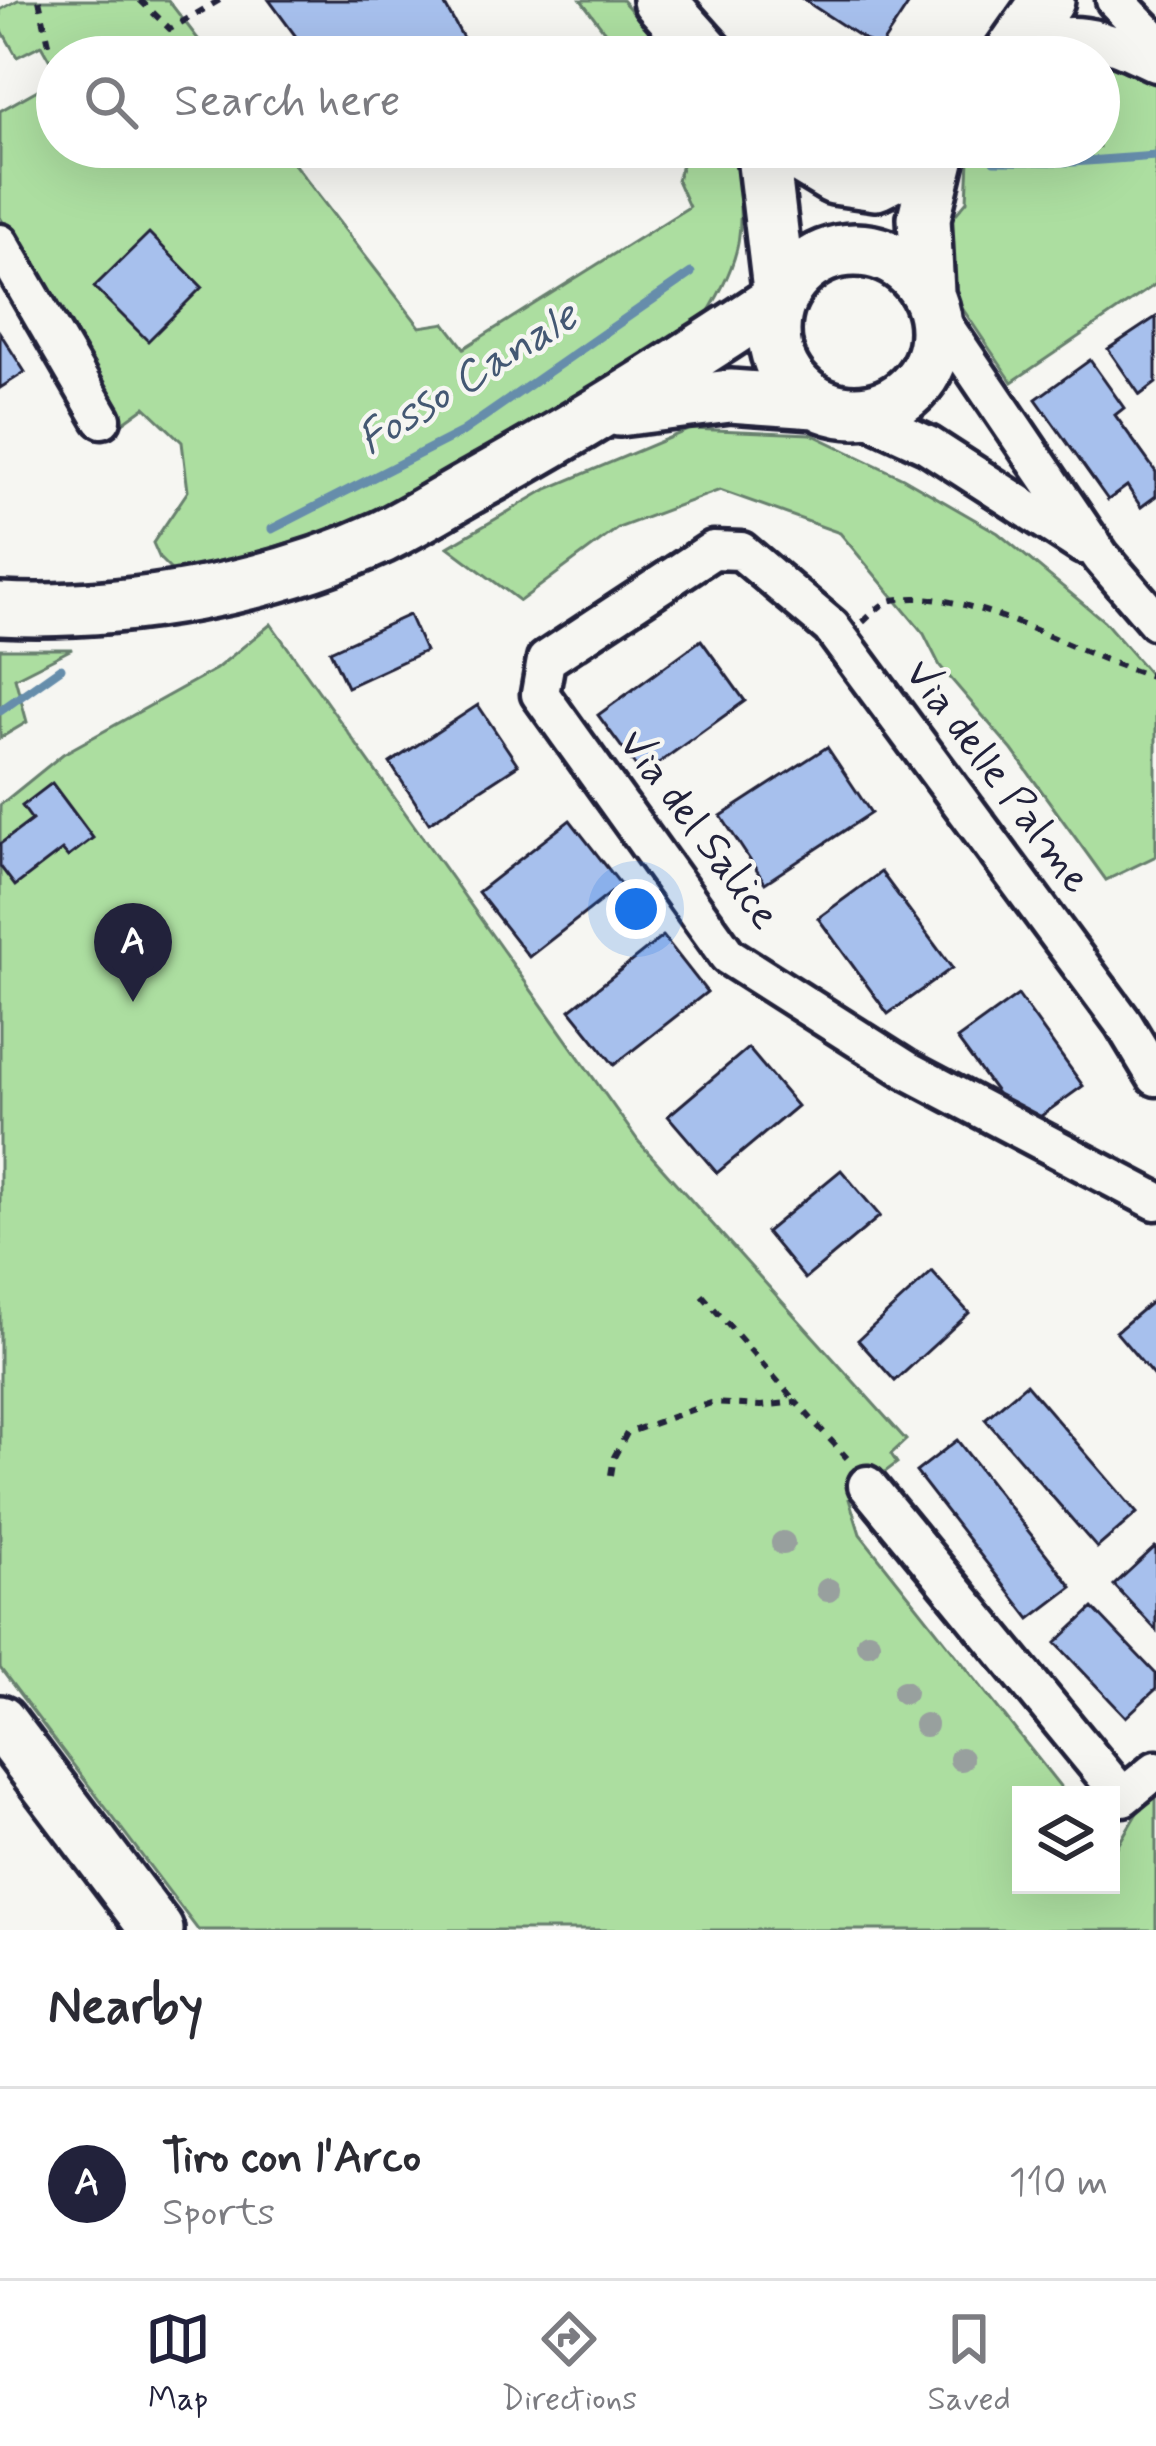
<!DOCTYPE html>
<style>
body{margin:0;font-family:Mynerve,sans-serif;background:#f7f7f7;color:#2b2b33}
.controls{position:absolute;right:36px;bottom:36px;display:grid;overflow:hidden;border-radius:0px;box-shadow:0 12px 48px #0002}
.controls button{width:108px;height:108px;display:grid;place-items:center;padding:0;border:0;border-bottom:3px solid #e1e1e2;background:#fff;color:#2b2b33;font:60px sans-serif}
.you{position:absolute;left:636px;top:909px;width:42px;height:42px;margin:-30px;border:9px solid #fff;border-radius:50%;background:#1a73e8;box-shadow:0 0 0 18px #1a73e833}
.badge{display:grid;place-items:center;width:78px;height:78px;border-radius:50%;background:#22223b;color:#fff;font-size:39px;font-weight:700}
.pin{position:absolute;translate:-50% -99px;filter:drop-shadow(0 3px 6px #0008)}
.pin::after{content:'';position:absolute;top:63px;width:42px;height:36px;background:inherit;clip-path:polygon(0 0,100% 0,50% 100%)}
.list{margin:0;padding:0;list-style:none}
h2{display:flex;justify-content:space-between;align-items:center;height:156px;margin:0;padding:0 48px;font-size:51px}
h2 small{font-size:39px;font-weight:400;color:#7c7c81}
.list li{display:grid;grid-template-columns:78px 1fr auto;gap:36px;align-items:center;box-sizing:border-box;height:192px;padding:0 48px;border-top:3px solid #e1e1e2}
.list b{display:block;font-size:45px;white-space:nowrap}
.list p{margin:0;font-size:39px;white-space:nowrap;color:#7c7c81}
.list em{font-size:39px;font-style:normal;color:#7c7c81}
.icon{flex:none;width:66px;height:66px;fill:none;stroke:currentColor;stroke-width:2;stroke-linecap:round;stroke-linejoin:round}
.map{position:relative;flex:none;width:1156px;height:1930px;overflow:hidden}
.search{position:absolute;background:#fff;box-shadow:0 12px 48px #0002;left:36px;right:36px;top:36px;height:132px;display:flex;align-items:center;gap:30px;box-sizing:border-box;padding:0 42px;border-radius:66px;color:#7c7c81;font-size:45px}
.sheet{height:348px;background:#fff}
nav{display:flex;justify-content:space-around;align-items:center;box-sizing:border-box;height:168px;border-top:3px solid #e1e1e2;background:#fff;font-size:33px;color:#7c7c81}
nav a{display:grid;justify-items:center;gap:6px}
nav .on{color:#22223b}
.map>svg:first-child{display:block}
.green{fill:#acdea0;stroke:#67806e;stroke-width:3}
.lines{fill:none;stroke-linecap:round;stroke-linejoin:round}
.stream{stroke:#668dab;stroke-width:9}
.building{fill:#a7c0ed;stroke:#22223b;stroke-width:3}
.street-casing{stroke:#22223b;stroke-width:45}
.secondary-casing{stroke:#22223b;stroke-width:60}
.path{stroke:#22223b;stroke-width:6;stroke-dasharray:9 9;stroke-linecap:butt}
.street{stroke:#f6f6f2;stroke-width:36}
.secondary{stroke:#f6f6f2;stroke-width:51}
.tree{fill:#98a09e}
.labels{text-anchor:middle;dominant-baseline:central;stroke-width:9;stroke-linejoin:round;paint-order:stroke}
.street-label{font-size:42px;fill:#22223b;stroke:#f6f6f2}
.water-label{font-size:45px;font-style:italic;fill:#445873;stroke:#f6f6f2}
</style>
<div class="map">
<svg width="1156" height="1930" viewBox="0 0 1156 1930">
<rect width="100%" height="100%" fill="#f6f6f2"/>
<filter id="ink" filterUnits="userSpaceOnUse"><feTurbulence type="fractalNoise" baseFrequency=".00833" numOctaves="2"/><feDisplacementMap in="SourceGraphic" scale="24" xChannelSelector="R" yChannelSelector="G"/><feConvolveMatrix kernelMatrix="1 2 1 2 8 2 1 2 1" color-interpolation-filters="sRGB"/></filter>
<g filter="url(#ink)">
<!-- green -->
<path class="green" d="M18,0H168L212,57H57V73L41,45L17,57L0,27V10Z
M581,0H622L672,57H624Z
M1099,57L1156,76V284L1012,382L956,299L950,221L967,201L969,160L988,147H1099Z
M57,79V147H281L420,327L445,323L464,348L689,207L677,180L688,147H735C742,225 749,248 705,317L451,476L370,518L177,576L160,559L153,543L188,491L182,442L145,407L120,425L0,217V111Z
M690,429L811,434L903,478L998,533L1104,621L1156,681V856L1106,880L1012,750L940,666L924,634L840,533L720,490L618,528L520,601L448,547L545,490Z
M271,624L639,1142L906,1440L891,1454L897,1463L849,1499L860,1534L1067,1795H1021V1885H1111V1850L1114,1852L1152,1787L1156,1792V1930H198L0,1668V805L63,754L216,669Z
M0,649H72L15,678L27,722L0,738Z"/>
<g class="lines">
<!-- stream -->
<path class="stream" d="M994,161L1073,162L1156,156
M272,529L462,432L691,273
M0,711L61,668"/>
</g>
<!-- building -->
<path class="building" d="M269,0H442L467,45L453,57H311Z
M804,0H899L908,5L879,49Z
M149,233L202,287L148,341L94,287Z
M1156,317V383L1140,395L1108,349Z
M0,333L25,372L0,388Z
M1090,360L1124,408L1115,415L1156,472V496L1141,507L1127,486L1108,500L1036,399Z
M409,615L425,651L347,687L330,651Z
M701,640L745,701L642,775L598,715Z
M478,705L518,765L429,823L390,763Z
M827,747L871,813L765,883L721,816Z
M52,783L93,838L68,857L62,850L15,886L0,866V844L32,820L22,806Z
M570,820L621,885L529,957L478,892Z
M881,872L952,968L888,1014L818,918Z
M663,936L707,992L614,1065L570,1010Z
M1018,995L1083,1086L1023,1129L957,1039Z
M748,1048L797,1106L717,1173L668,1116Z
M841,1170L880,1216L805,1279L766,1232Z
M932,1272L969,1313L895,1381L858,1340Z
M1156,1298V1379L1116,1332Z
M1026,1384L1137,1513L1097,1548L985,1419Z
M957,1440L1072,1587L1030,1619L916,1472Z
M1155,1547L1156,1548V1630L1114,1585Z
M1093,1608L1156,1674V1689L1126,1717L1056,1643Z"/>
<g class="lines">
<!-- street casing -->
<g class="street-casing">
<path id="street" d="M1115,0L1156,42
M1013,53C1068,22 1103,38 1156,63
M0,243L102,419
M935,312L1101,557L1156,621
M856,412L928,445L1083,545
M1156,1077L1124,1024L831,627L741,551L713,550L546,660L540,694L728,956L907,1070L1156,1201
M867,1485L1123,1797L1156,1770"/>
</g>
<!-- secondary casing -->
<g class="secondary-casing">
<path id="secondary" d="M659,0L710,57
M1008,57L1048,0
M786,149L834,178L876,184L940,152
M774 331a81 81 0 1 1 162 0a81 81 0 1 1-162 0Z
M928,292L924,218L940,152
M619,410L730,396L815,402
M0,609C124,615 269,589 382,537C415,521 446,501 477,484C582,426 681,364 780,298L762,147
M0,1722L157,1930"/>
</g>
<!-- path -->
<path class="path" d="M39,0L50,48
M140,0L170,29L220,0
M863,622C872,614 882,602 893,600C971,585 1080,659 1156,677
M702,1295L796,1402
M611,1475L614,1457L627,1433L711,1403L761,1406L796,1402L847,1458"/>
<!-- street -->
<use href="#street" class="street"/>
<!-- secondary -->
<use href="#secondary" class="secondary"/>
</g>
<!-- trees -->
<g class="tree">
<circle cx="783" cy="1543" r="12"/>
<circle cx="828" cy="1590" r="12"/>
<circle cx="868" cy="1643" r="12"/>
<circle cx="904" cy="1692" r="12"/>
<circle cx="925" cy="1725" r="12"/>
<circle cx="961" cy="1759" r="12"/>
</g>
</g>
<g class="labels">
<!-- street labels -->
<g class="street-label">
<text transform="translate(997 777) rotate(53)">Via delle Palme</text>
<text transform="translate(698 830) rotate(53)">Via del Salice</text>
</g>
<!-- water labels -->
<g class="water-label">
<text transform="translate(468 379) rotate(-32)">Fosso Canale</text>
</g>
</g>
</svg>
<div class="controls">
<button><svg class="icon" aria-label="layers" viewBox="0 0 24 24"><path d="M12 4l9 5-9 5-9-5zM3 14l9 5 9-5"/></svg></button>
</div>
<div class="you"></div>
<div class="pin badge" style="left:133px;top:1002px">A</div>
<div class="search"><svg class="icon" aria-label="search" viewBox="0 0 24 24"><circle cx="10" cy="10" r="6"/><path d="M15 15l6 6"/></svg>Search here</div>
</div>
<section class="sheet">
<h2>Nearby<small></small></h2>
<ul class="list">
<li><span class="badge">A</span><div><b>Tiro con l'Arco</b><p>Sports</p></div><em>110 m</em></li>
</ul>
</section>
<nav>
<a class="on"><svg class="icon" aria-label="map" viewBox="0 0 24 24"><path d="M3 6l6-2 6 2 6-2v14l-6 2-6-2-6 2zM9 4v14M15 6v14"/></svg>Map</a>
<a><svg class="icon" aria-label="directions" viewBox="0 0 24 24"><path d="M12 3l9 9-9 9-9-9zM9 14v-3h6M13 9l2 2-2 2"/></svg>Directions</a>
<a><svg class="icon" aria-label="saved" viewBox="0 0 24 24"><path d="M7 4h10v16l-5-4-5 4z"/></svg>Saved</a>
</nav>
